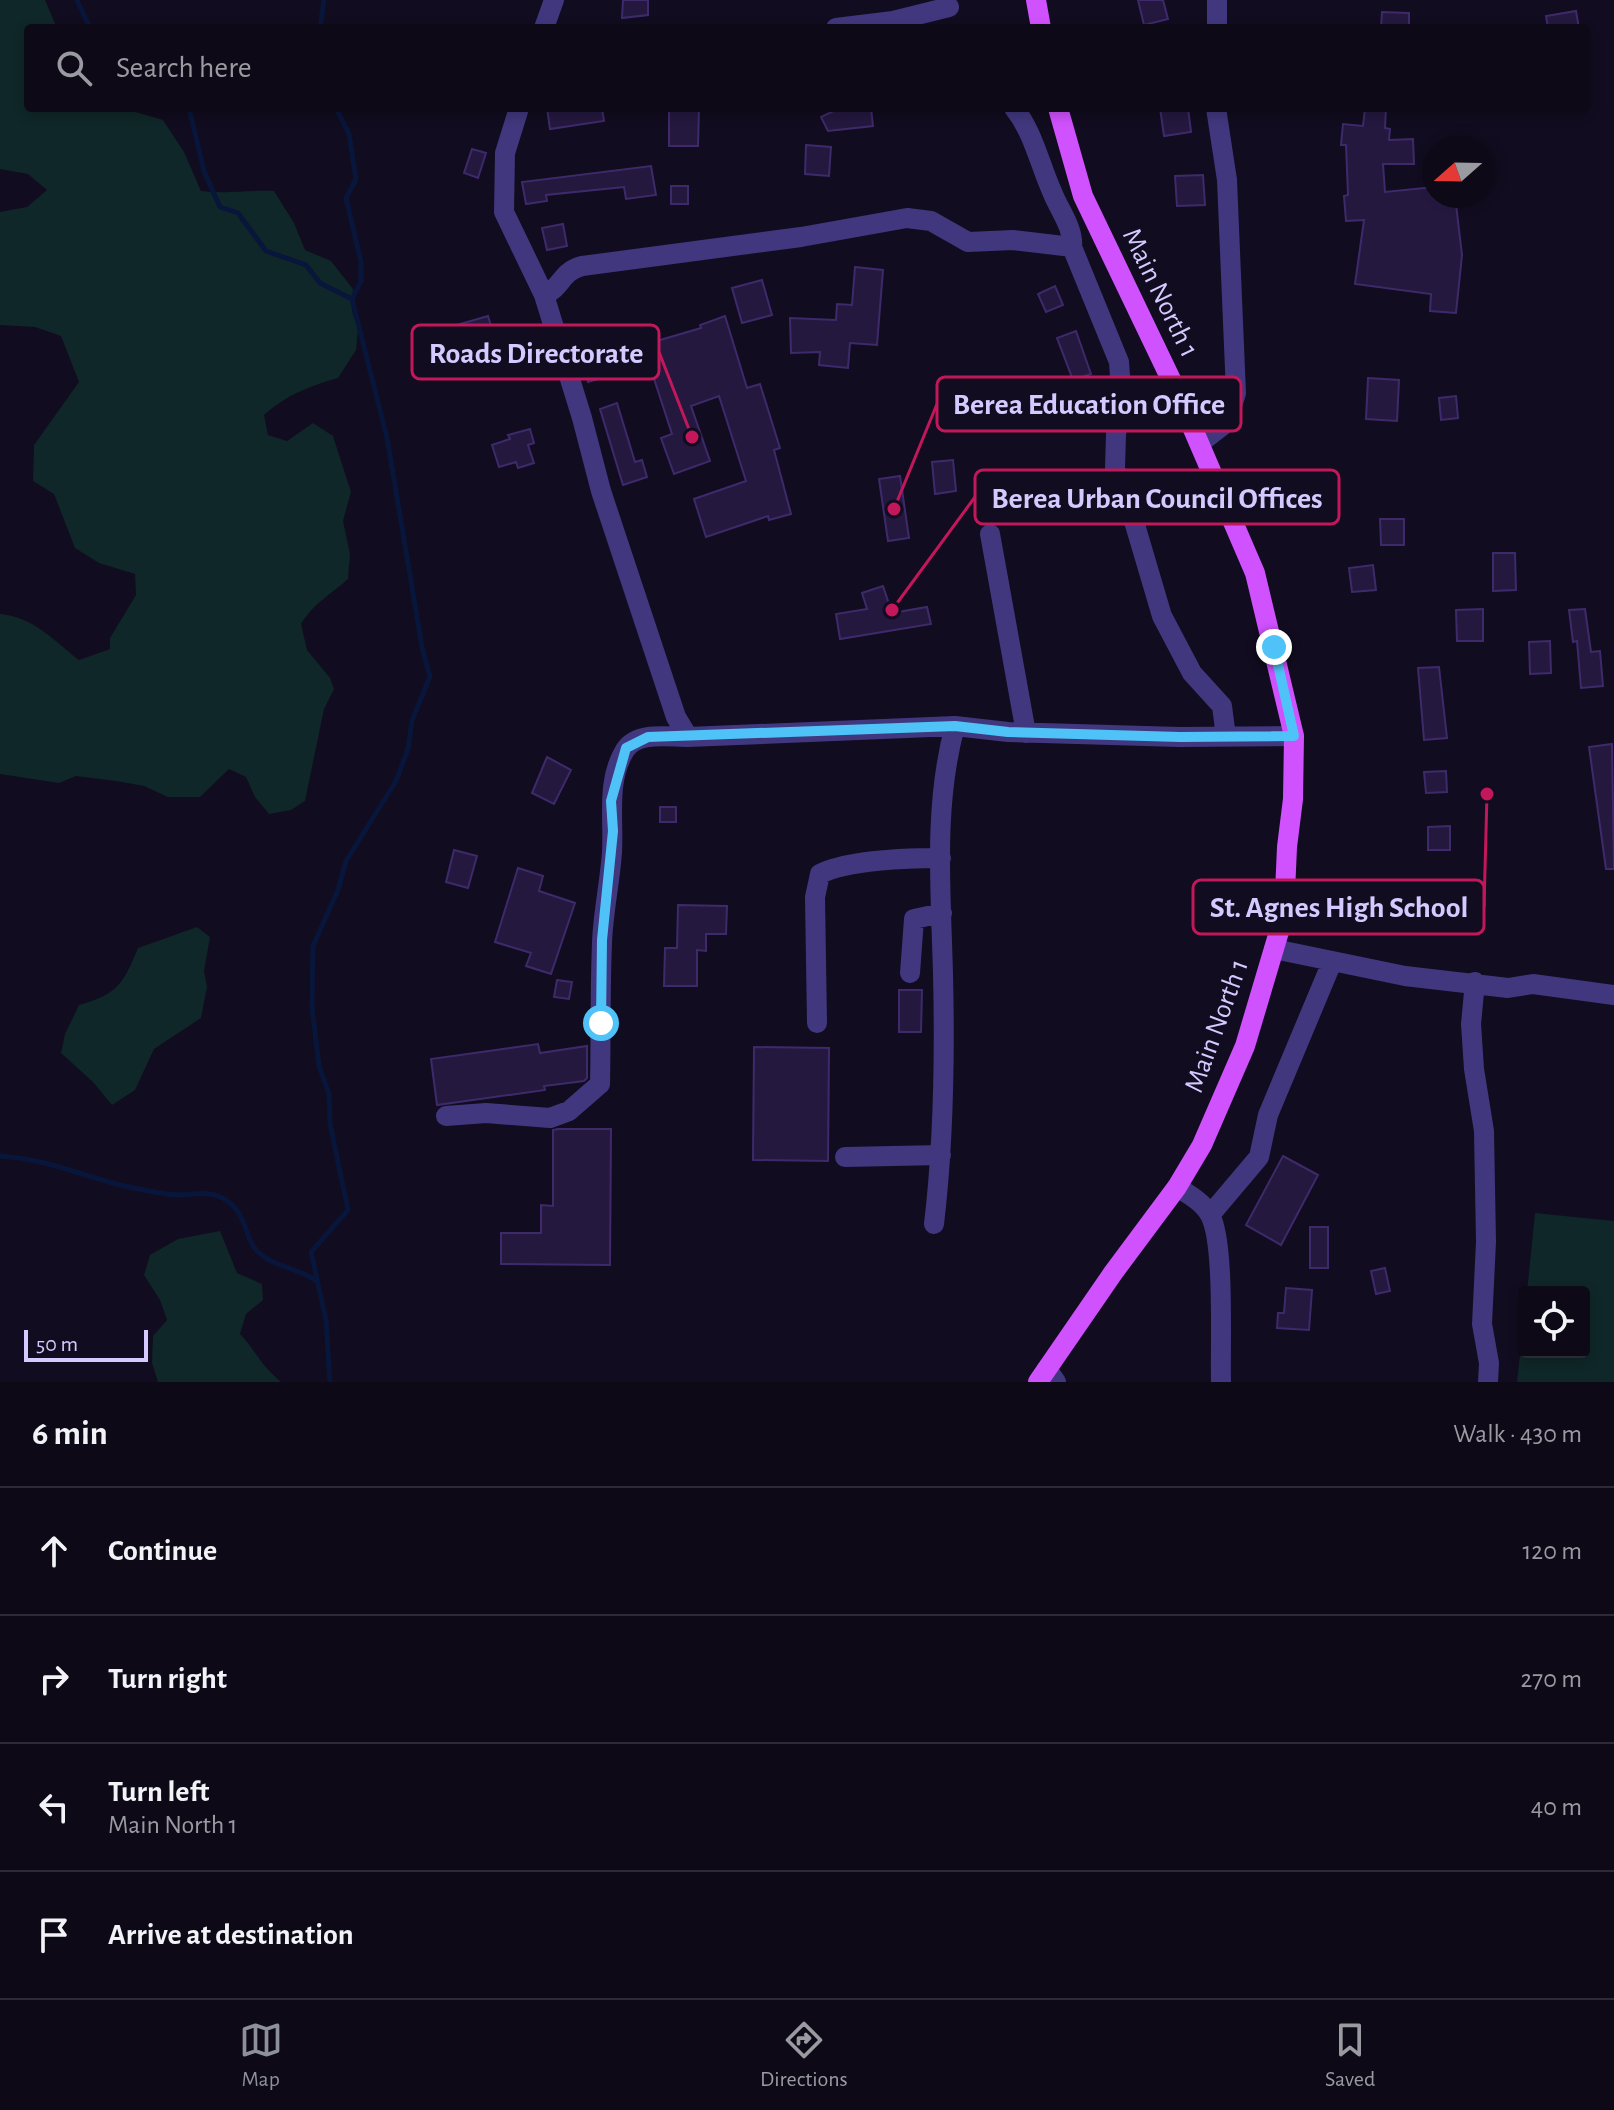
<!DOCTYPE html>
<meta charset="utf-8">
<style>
body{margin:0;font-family:"Alegreya Sans",sans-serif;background:#1b1724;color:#f1f3f6}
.controls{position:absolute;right:24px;bottom:24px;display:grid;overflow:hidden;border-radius:8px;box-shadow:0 4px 12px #0003}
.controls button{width:72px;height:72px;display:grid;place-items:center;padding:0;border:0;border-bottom:2px solid #2d2a36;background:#0d0917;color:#f1f3f6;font:40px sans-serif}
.compass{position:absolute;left:1422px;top:136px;width:72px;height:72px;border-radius:50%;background:#0d0917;box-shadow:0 4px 12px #0003;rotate:250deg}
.scale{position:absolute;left:24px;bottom:20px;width:124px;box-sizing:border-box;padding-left:8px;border:4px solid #d5caff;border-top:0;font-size:22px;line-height:28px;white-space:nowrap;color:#d5caff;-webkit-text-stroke:6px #110c1f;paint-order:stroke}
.stop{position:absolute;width:24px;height:24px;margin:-18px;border:6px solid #4fc3f7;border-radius:50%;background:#fff}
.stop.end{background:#4fc3f7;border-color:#fff;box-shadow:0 2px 8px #0008}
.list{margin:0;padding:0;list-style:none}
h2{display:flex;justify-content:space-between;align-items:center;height:104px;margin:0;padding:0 32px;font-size:34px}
h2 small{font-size:26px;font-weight:400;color:#9a9aa1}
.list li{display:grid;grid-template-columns:52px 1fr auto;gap:24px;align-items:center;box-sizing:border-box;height:128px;padding:0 32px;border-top:2px solid #2d2a36}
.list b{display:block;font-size:30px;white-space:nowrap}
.list p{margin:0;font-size:26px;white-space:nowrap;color:#9a9aa1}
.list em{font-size:26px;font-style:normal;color:#9a9aa1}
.icon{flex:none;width:44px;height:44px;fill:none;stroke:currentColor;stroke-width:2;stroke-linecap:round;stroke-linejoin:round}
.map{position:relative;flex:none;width:1614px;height:1382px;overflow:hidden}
.search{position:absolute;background:#0d0917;box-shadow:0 4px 12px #0003;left:24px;right:24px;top:24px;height:88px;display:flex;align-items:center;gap:20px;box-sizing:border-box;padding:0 28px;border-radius:8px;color:#9a9aa1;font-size:30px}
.sheet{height:616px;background:#0d0917}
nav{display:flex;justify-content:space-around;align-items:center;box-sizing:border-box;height:112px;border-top:2px solid #2d2a36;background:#0d0917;font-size:22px;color:#9a9aa1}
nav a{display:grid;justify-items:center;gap:4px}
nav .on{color:#8c9099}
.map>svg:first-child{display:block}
.green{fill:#0f2728}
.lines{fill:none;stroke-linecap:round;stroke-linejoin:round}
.stream{stroke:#09163b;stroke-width:5}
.building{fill:#24183f;stroke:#3e2a6b;stroke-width:2}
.minor{stroke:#41377e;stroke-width:20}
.major{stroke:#d051fe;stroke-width:20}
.route{stroke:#4fc3f7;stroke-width:10}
.labels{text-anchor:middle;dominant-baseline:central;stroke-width:7;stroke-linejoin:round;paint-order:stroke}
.street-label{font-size:28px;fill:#d5caff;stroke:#110c1f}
.leader{fill:none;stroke:#c2185b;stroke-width:3}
.callout-dot{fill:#c2185b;stroke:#110c1f;stroke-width:3}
.callout{fill:#110c1f;stroke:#c2185b;stroke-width:3}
.callout-label{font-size:30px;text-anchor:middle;font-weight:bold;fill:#d5caff}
</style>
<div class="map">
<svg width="1614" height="1382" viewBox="0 0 1614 1382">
<rect width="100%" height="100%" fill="#110c1f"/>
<!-- green -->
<path class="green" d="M0,0H45L57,28H28V108H122L163,120L184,152L201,191C226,194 249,190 274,191L294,223L305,250L331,261L353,289L352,311L358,329L356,350L338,378C310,386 286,395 264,415L268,435L287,441L313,423L333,436L351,492L343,521L350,554L348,579C329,596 315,602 301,624L307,650L330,678L334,689L324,709L305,801L291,810L269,814L255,797L246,777L229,769L200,797H168L144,786L116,781L76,776L59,783L0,774V614C34,617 53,640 79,660L110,649V638L136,595L135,574L99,563L75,548L54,494L33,481L34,445L79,382L61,336L35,327L0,325V212L27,207L47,190L28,174L0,169Z
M197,927L210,937L204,971L207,987L201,1018L154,1049L135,1090L112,1105L93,1082L61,1053L65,1034L79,1005C118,994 123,984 138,948Z
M1535,1213L1614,1221V1382H1517L1524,1318V1352H1584V1292H1527Z
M220,1231L237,1273L262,1284L263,1300L246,1314L240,1334C257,1352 260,1365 281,1382H158L152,1363L153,1336L167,1320L160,1300L144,1275L150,1255L178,1239Z"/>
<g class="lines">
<!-- stream -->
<path class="stream" d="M77,0L90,28
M320,28L324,0
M189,108L204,171L220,207L238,213L266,251L306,265L320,283L352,299L387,438L422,647L430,677L412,720L408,749L396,781L346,861L338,890L313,946L312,1007L319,1066L329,1094L330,1124L348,1210L311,1252L326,1320L330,1382
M336,108L349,134L356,179L346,198L361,262V281L352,299
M0,1156C45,1159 71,1172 113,1183C130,1188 149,1191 167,1194C187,1198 207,1187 226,1200C248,1215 245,1240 257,1251C274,1268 298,1267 316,1281"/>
</g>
<!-- building -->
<path class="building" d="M623,0H648V15L622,18Z
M1138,0H1163L1168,19L1144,25Z
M1576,11L1579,28H1548L1546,16Z
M1382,12L1409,13V28H1381Z
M547,108H602L604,121L550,129Z
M669,108L699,109L698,146H669Z
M840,108H871L873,126L828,131L821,117Z
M1160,108H1188L1191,132L1164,136Z
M1365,108H1386L1385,128L1390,129L1389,140L1413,139L1414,164H1383L1385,192L1434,187V196H1455L1462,255L1456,313L1430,311L1431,294L1355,284L1364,220L1346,221L1344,196L1348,195L1346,145H1341L1343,124L1363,126Z
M806,145L831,147L829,176L805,174Z
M472,149L486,153L478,178L464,173Z
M651,166L656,195L626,199L624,187L546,195L547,201L526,204L522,182Z
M1203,175L1205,205L1177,206L1175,176Z
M671,186H688V204H671Z
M563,224L567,246L547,250L542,228Z
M855,267L883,270L877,345L850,343L848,368L819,365L820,352L791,353L790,318L836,320L837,304L852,305Z
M762,280L772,315L742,323L732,288Z
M1055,286L1063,305L1046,312L1038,294Z
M488,316L493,332L462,341L457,325Z
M725,316L747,388L760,384L780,448L774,450L791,514L769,520L768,516L706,537L694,499L746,481L719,396L691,406L710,461L674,474L661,438L672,434L643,345L701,328L700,325Z
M1076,331L1091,374L1073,380L1057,338Z
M606,336L618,373L588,382L576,345Z
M1368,378L1399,380L1397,421L1366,419Z
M1456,396L1458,418L1441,420L1439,398Z
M617,403L635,462L642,460L647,477L623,485L600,409Z
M530,429L534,443L528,445L534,463L518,468L516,462L499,467L492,445L510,439L508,435Z
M953,460L956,491L935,494L932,462Z
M900,476L909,538L888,541L879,479Z
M1380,519H1404V545H1381Z
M1493,553H1515L1516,590L1493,591Z
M1373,565L1376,590L1352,592L1349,568Z
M883,586L892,613L927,607L931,624L840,639L836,614L867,609L862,593Z
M1483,609V641H1457L1456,610Z
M1585,609L1591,652L1600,651L1603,686L1581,688L1577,641L1573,642L1569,610Z
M1550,641L1551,673L1530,674L1529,642Z
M1439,667L1447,738L1424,740L1418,668Z
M1612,744L1614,869H1606L1589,747Z
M547,757L571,770L554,804L532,793Z
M1446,771L1447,792L1426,793L1424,772Z
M660,807H676V822H660Z
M1450,826V850H1428V827Z
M454,850L477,856L468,888L446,882Z
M518,868L543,876L539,891L575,903L551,974L526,966L531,953L495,942Z
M678,905L727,906L726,934H706V951L697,950V986H664L665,948H677Z
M557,980L572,982L569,999L554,997Z
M899,990H922L921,1032H899Z
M538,1044L540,1053L587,1046V1078L584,1081L544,1086L545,1090L437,1105L431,1059Z
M754,1047L829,1048L828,1161L753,1160Z
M558,1129H611L610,1265L501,1264V1233H541V1205L553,1206V1130Z
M1283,1156L1318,1175L1281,1245L1246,1225Z
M1310,1227H1328V1268H1310Z
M1385,1268L1390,1291L1376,1294L1371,1271Z
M1286,1288L1312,1290L1309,1330L1277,1328L1278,1313H1284Z"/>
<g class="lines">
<!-- minor -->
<path class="minor" d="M544,28L554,0
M836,28L893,21L949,7
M1217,28V0
M519,108L505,153L504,212L544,295
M1014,108C1034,133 1040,166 1053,194C1060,211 1074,229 1072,247L1119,362L1122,404L1116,434L1115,469L1128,501L1162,616L1192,673L1222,706L1226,737
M1072,247L1013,240L968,242L931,221L907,218L801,237L582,266C560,272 563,287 544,295L582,418L601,491L676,717L688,737L955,726L1008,732L1180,737L1294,736
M1200,443L1227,422L1236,393L1227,180L1216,108
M990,534L1026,733
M1274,949L1405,976L1508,988L1533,984L1614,995
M910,973L914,919L942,913
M1475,982L1471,1024L1474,1069L1484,1131L1486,1242L1482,1324L1489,1363L1488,1382
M817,1023L815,897L820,874C847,860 909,858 941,858
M446,1116L486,1113L550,1118L569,1111L600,1084C601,1037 600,990 602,943C603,913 610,882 612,852C614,818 606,781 625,750C637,731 669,737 688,737
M845,1157L941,1155
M1177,1187C1188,1194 1203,1202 1210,1215C1225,1242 1220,1346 1221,1382
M1210,1215L1259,1157L1268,1115L1332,962
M934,1224C944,1140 945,1058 943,974C941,892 933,806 955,726
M1047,1369L1056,1382"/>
<!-- major -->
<path class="major" d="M1036,0L1041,28
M1038,1382L1113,1273L1177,1187L1202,1145L1245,1046L1284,915L1287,847L1293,799L1294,736L1255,573L1177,392L1083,196L1058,108"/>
</g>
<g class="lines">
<!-- route -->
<path class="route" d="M601,1023L602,940L613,831L611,801L626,748L648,737L955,726L1008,732L1180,737L1294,736L1274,647"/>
</g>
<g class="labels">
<!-- street labels -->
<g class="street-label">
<text transform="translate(1160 293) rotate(64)">Main North 1</text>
<text transform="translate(1217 1026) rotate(-70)">Main North 1</text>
</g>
</g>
<!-- callouts -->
<path class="leader" d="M692 437L659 352M894 509L937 404M892 610L975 497M1487 794L1484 907"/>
<g class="callout-dot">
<circle cx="692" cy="437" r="8"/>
<circle cx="894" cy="509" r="8"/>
<circle cx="892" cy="610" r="8"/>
<circle cx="1487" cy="794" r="8"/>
</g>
<g class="callout">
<rect x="412" y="325" width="247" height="54" rx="8"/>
<rect x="937" y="377" width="304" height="54" rx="8"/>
<rect x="975" y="470" width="364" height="54" rx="8"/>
<rect x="1193" y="880" width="291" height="54" rx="8"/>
</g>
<g class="callout-label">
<text x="536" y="363">Roads Directorate</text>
<text x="1089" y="414">Berea Education Office</text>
<text x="1157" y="508">Berea Urban Council Offices</text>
<text x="1339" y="917">St. Agnes High School</text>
</g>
</svg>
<div class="controls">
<button><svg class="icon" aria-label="locate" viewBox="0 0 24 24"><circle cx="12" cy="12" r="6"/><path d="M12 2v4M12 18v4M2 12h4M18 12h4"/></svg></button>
</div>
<svg class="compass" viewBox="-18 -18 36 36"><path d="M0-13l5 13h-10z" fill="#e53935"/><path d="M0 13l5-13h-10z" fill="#9a9aa1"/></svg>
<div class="scale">50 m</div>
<div class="stop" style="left:601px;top:1023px"></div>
<div class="stop end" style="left:1274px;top:647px"></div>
<div class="search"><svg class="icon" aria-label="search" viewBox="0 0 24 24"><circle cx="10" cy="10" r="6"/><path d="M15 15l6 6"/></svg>Search here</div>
</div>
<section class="sheet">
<h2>6 min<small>Walk · 430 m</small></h2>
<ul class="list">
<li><svg class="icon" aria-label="ahead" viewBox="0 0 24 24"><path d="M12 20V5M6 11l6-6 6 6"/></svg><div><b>Continue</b></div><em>120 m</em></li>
<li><svg class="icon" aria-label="right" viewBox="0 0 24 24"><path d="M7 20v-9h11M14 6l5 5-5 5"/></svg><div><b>Turn right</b></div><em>270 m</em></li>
<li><svg class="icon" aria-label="left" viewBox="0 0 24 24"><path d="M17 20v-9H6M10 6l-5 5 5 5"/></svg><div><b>Turn left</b><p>Main North 1</p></div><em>40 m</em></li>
<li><svg class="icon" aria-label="arrive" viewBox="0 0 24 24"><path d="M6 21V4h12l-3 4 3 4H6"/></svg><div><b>Arrive at destination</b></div></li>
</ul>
</section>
<nav>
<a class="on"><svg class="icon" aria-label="map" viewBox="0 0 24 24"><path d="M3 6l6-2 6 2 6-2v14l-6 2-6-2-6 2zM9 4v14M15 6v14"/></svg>Map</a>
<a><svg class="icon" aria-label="directions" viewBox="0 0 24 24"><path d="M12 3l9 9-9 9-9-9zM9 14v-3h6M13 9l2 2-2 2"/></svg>Directions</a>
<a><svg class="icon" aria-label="saved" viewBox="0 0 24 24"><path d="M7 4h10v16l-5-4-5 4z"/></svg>Saved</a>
</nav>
